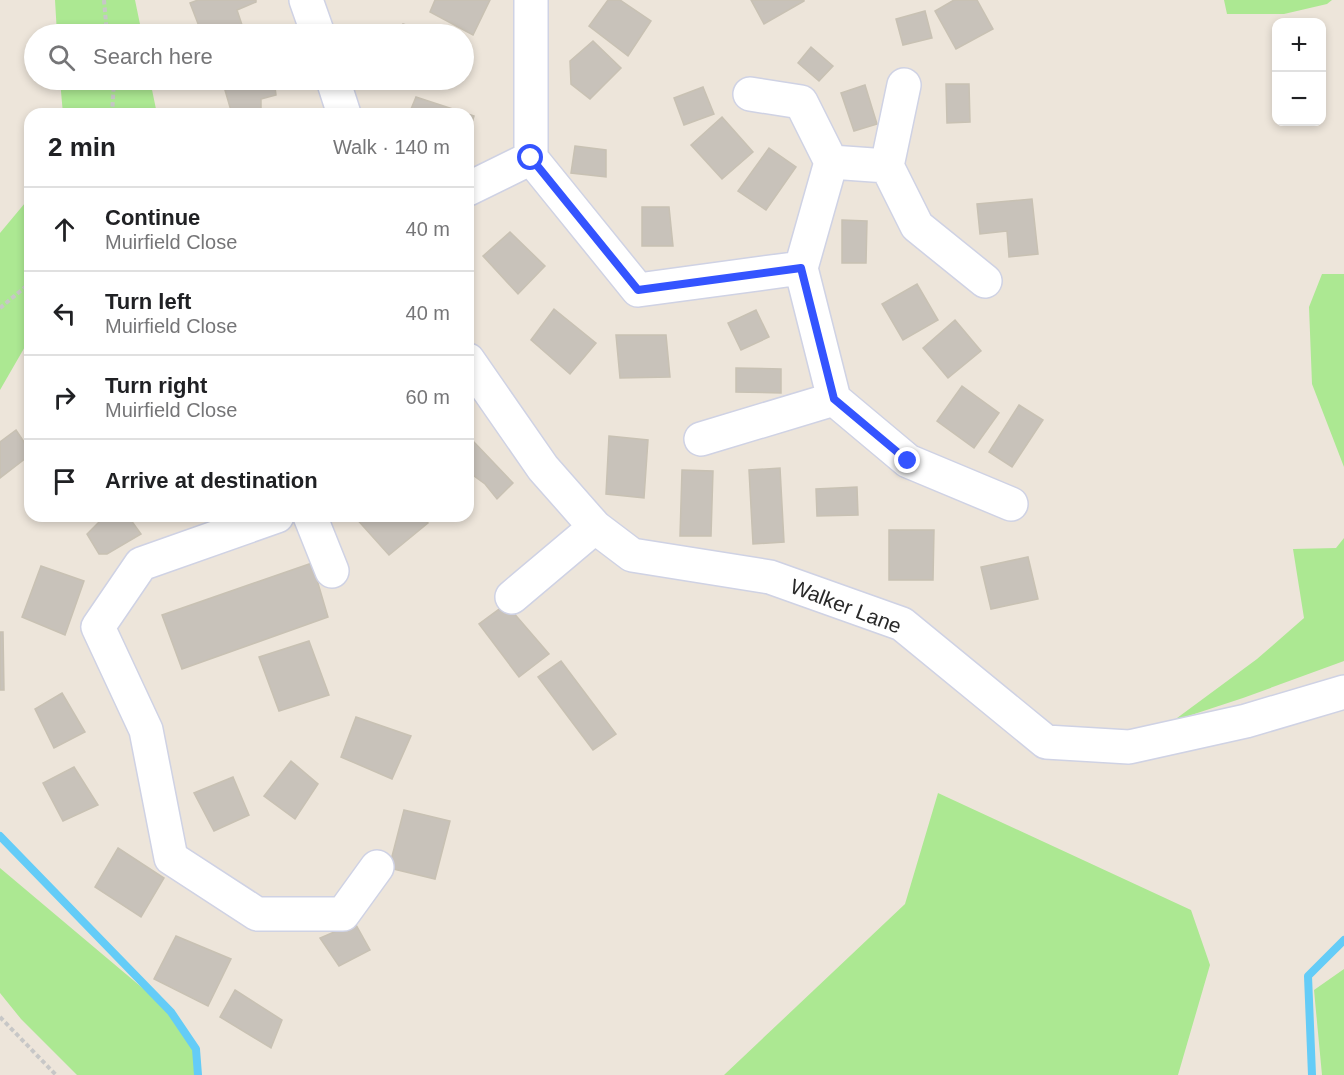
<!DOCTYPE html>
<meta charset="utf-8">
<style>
body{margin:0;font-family:Arial,sans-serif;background:#f6f6f6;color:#202124}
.controls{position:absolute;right:18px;top:18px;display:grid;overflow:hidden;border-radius:12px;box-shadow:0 3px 9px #0003}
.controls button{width:54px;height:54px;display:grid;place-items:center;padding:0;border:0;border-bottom:2px solid #e0e0e0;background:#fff;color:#202124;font:30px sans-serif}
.stop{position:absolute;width:18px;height:18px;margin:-14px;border:4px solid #3454ff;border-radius:50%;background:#fff}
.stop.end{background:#3454ff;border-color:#fff;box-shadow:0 2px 6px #0008}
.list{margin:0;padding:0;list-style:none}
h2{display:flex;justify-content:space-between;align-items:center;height:78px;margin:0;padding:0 24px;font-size:26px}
h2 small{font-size:20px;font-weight:400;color:#757577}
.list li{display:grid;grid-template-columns:39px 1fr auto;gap:18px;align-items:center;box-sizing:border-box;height:84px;padding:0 24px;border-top:2px solid #e0e0e0}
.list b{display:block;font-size:22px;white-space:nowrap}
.list p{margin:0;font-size:20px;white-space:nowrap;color:#757577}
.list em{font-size:20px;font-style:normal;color:#757577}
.icon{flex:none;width:33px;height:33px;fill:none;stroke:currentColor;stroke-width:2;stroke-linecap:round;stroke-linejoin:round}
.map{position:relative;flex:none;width:1344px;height:1075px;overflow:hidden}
.search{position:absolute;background:#fff;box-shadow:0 3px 9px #0003;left:24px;top:24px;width:450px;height:66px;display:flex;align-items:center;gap:15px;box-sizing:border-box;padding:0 21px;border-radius:33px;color:#757577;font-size:22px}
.panel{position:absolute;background:#fff;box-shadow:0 3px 9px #0003;left:24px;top:108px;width:450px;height:414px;border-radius:18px}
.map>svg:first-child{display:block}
.green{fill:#ace892}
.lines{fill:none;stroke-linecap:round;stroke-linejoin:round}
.stream{stroke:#64ccf7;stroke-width:8}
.building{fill:#c8c2ba;stroke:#c8c1b3;stroke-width:1.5}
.minor-casing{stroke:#cfd2e4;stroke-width:36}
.path{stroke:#c7c7c7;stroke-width:4;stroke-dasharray:4.5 3;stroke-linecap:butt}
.minor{stroke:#fff;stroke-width:33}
.route{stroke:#3454ff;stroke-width:8}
.labels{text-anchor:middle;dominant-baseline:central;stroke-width:4.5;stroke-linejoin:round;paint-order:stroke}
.street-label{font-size:21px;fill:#292929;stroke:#fff}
</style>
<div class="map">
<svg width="1344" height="1075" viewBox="0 0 1344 1075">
<rect width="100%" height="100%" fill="#ede5da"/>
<!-- green -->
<path class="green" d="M55,0H135L142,34H57Z
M1224,0H1332L1327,4L1284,14H1227Z
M60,80H150L157,114H63Z
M30,197V338L0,390V233Z
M1322,274H1344V467L1312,384L1309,307Z
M1344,538V661L1243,698L1173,721L1257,659L1304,618L1293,549L1336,548Z
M938,793L1191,910L1210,965L1178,1075H724L905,904Z
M0,868L171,1012L196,1049L198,1075H77L21,1019L0,993Z
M1344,969V1075H1322L1314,990Z"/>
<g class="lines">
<!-- stream -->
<path class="stream" d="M0,836L171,1012L196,1049L198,1075
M1312,1075L1308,976L1344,940"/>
</g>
<!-- building -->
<path class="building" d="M198,0H256V2L237,10L245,34H202L190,3Z
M435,0H490L473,35L430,12Z
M608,0H620L651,21L628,56L589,26Z
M751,0H804V1L764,24Z
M954,0H977L993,29L956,49L935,11Z
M925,11L932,38L903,45L896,19Z
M403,24L434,34H399Z
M593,41L621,68L590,99L571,84L570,61Z
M464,45L469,47L464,68Z
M811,47L833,66L819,81L798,63Z
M222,80H274L276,95L261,99V110L249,114H232Z
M946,84H969L970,122L947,123Z
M865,85L877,124L854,131L841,93Z
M703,87L714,114L684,125L674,98Z
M416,97L468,114H409Z
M468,114L474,116L468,136Z
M722,117L753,152L722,179L691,145Z
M575,146L606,150V177L571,173Z
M769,148L796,167L766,210L738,191Z
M1032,199L1038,254L1009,257L1007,231L980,234L977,204Z
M642,207H669L673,246H642Z
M842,220L867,221L866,263H842Z
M510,232L545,266L518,294L483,256Z
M917,284L938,320L903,340L882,304Z
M554,309L596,343L570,374L531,340Z
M756,310L769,337L741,350L728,323Z
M955,320L981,351L948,378L923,348Z
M616,335H666L670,377L620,378Z
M736,368L781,369V393L736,392Z
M962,386L999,413L974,448L937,421Z
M1019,405L1043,420L1012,467L989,452Z
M16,430L30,451V455L0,478V442Z
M609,436L648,440L644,498L606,494Z
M473,441L513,483L497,499L485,484L474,476L468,482V447Z
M780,468L784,542L753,544L749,470Z
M682,470L713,471L711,536H680Z
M857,487L858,515L817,516L816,489Z
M105,516H128L141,534L107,554H99L87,534Z
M354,516H421L428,523L389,555Z
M889,530H934L933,580H889Z
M1028,557L1038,599L991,609L981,567Z
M312,563L328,617L182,669L162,615Z
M41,566L84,581L65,635L22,617Z
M506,604L549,654L519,677L479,624Z
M0,632H3L4,690H0Z
M309,641L329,695L279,711L259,657Z
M561,661L616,734L593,750L538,677Z
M62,693L85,732L54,748L35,709Z
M356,717L411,736L392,779L341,757Z
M291,761L318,784L295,819L264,796Z
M74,767L98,805L63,821L43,783Z
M233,777L249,815L214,831L194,793Z
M404,810L450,821L435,879L389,868Z
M118,848L164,878L141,917L95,887Z
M355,923L370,950L339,966L320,938Z
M176,936L231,959L208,1006L154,979Z
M235,990L282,1020L271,1048L220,1017Z"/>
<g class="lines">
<!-- minor casing -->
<g class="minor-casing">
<path id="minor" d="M306,0L318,34
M333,80L344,114
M750,94L801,102L831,162
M531,158L638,290L801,268L834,399L908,461L1011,504
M887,166L904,85
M468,189L531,158V0
M801,268L831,162L887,166L917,226L985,281
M468,360L543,468L595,527L632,555L770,577L902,624L1046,742L1129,747L1246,721L1344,692
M701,439L834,399
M277,516L141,564L98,627L146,730L171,858L257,914H343L377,867
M310,516L332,571
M512,597L595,527"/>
</g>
<!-- path -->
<path class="path" d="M104,0L107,34
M112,114L114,80
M0,308L30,283
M0,1017L56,1075"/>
<!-- minor -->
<use href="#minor" class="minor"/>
</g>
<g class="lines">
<!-- route -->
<path class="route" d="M531,158L638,290L801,268L834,399L908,461"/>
</g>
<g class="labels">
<!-- street labels -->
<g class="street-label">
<text transform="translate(846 606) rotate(21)">Walker Lane</text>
</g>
</g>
</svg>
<div class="controls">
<button>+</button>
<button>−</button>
</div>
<div class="stop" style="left:531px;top:158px"></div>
<div class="stop end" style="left:908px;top:461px"></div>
<div class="search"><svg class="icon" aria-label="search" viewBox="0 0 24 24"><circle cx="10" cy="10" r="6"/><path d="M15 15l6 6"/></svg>Search here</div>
<section class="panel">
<h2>2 min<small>Walk · 140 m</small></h2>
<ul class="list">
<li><svg class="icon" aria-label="ahead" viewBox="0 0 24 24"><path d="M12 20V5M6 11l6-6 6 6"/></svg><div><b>Continue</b><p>Muirfield Close</p></div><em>40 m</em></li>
<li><svg class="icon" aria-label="left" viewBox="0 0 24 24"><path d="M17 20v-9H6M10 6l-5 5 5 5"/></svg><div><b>Turn left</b><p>Muirfield Close</p></div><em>40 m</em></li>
<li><svg class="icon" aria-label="right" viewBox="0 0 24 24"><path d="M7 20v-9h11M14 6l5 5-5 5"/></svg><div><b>Turn right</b><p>Muirfield Close</p></div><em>60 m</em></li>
<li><svg class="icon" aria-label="arrive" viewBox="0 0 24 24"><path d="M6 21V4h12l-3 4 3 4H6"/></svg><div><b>Arrive at destination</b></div></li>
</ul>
</section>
</div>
